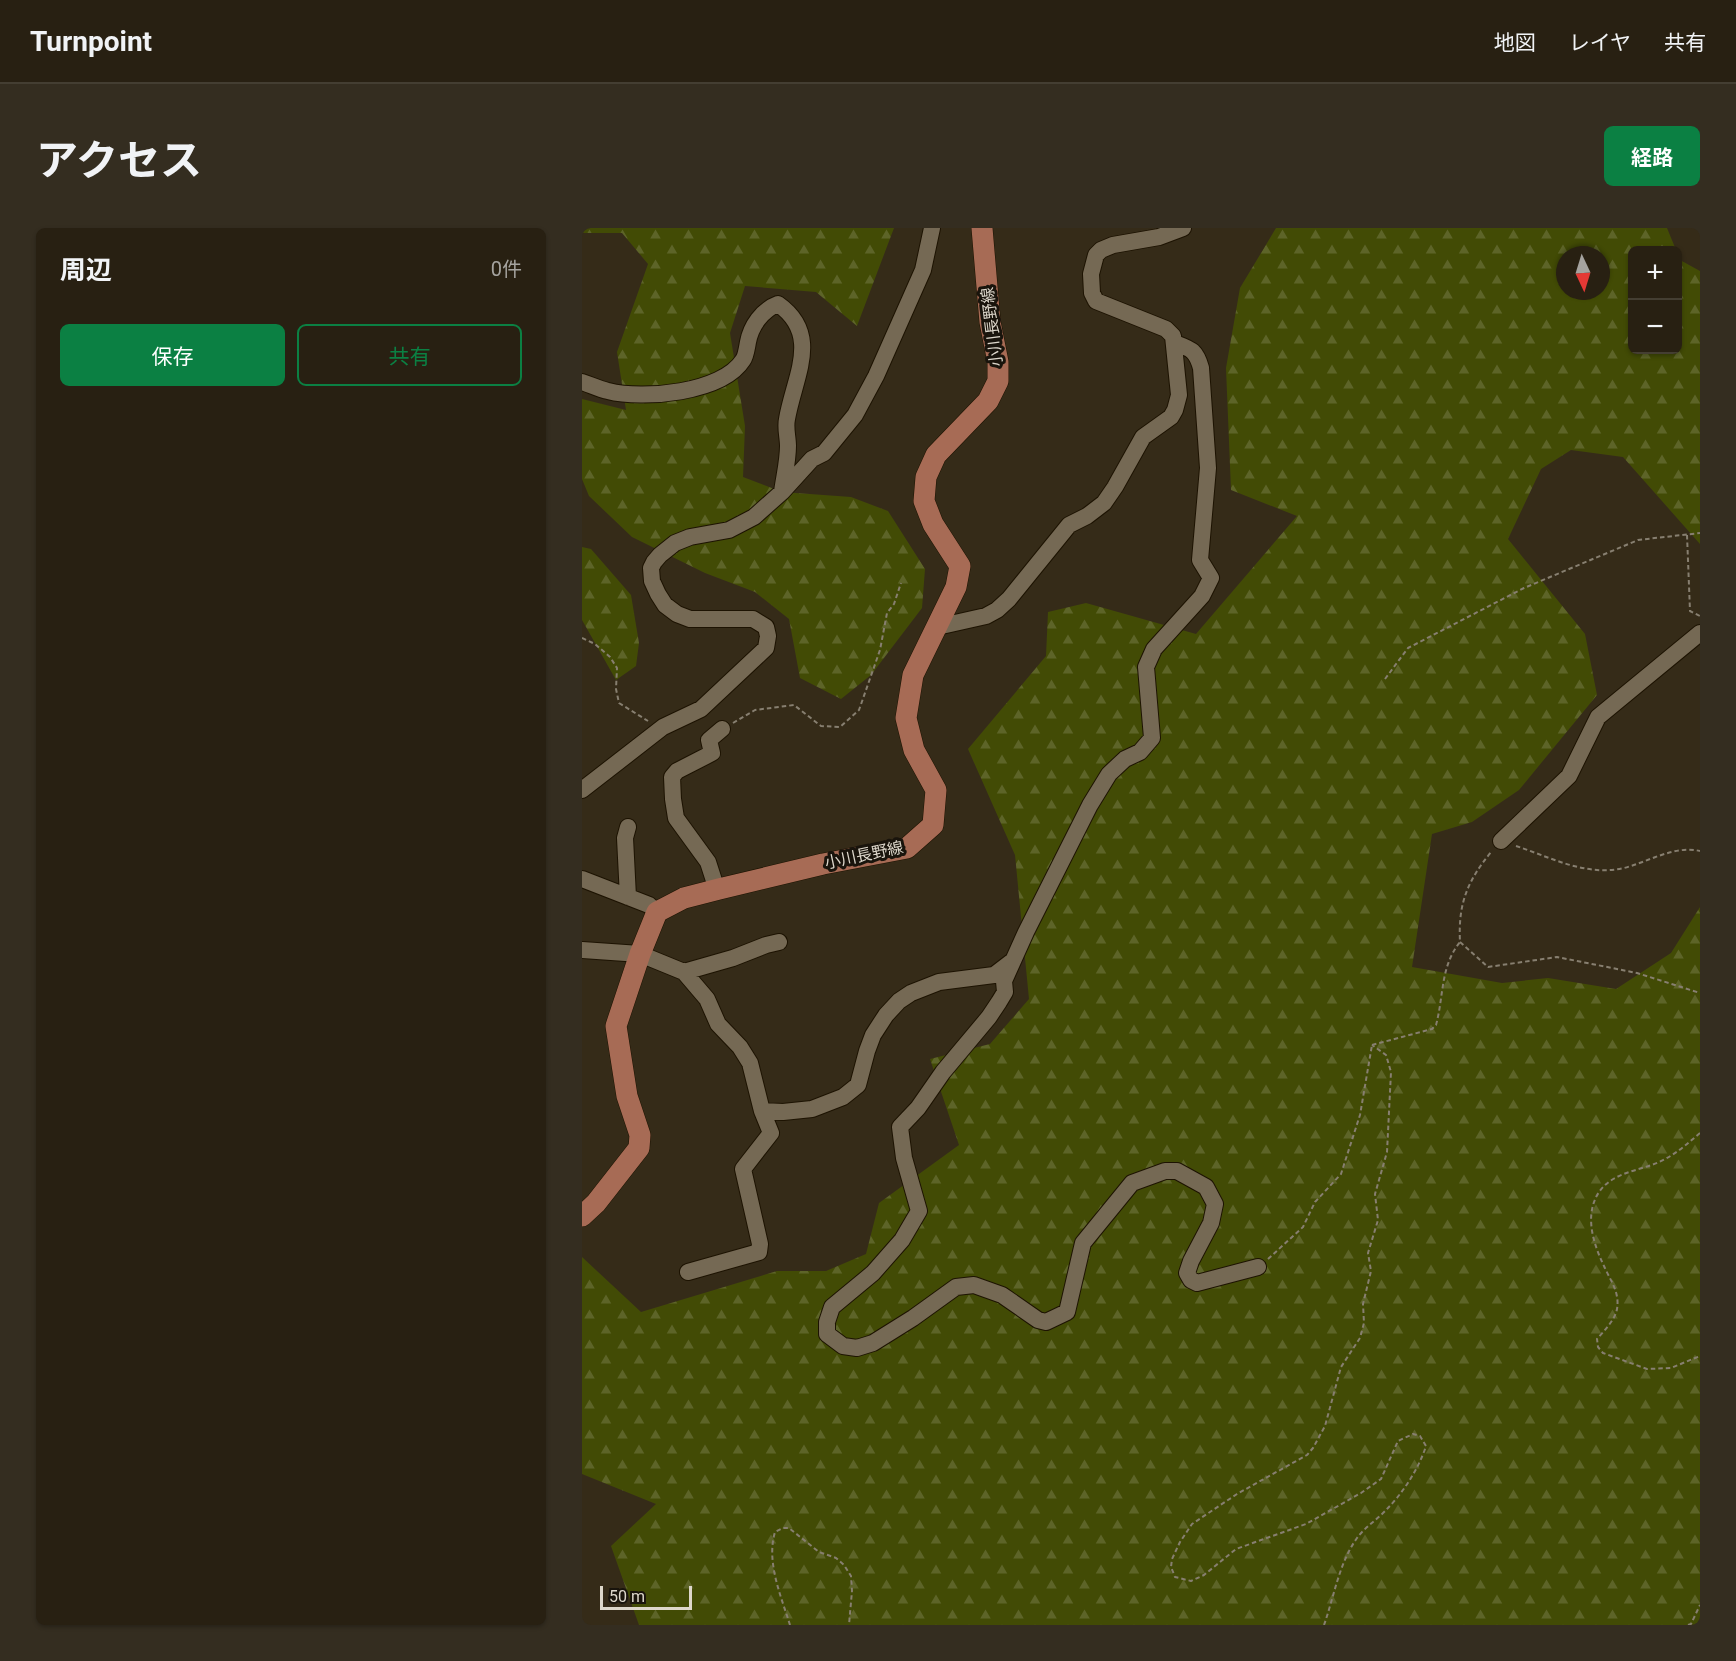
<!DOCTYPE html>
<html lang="ja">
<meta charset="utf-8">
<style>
body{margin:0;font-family:Roboto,"Noto Sans JP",sans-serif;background:#342d20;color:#f1f3f6}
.controls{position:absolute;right:18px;top:18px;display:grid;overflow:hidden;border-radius:9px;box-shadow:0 2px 4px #0004}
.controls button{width:54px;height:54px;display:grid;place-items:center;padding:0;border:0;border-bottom:2px solid #443e32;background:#282012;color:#f1f3f6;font:30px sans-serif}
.compass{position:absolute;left:974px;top:18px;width:54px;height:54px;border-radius:50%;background:#282012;box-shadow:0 2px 4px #0004;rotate:176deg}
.scale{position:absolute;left:18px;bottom:15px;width:92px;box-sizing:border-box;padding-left:6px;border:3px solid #ddd7cb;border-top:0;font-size:16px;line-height:21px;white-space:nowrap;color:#ddd7cb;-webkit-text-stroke:4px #19140c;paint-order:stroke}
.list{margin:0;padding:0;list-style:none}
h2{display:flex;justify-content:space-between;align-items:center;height:78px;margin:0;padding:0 24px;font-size:26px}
h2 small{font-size:20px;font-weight:400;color:#a5a39f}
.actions{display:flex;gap:12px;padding:18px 24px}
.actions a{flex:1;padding:14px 0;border:2px solid #0b8043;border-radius:9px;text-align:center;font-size:21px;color:#0b8043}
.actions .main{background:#0b8043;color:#fff}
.map{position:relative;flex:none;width:1118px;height:1397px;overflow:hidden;border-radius:9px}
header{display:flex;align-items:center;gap:36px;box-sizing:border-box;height:84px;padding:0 30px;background:#282012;border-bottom:2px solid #443e32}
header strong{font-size:28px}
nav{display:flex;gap:33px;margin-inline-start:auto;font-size:21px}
.intro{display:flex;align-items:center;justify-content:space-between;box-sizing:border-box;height:144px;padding:0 36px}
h1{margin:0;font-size:42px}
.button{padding:15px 27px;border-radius:9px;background:#0b8043;color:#fff;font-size:21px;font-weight:700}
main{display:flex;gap:36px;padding:0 36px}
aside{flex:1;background:#282012;border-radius:9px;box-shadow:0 2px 4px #0004}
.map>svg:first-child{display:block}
.forest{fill:url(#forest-firs);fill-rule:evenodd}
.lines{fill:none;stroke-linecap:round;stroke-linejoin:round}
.minor-casing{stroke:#1d1302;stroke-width:18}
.major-casing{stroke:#1d1302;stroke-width:22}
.path{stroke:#877f70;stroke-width:2;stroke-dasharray:4.5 3;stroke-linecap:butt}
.minor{stroke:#756954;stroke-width:16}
.major{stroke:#a76b55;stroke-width:21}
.labels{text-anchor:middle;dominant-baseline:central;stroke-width:6;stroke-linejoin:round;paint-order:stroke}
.street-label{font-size:16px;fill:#ddd7cb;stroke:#19140c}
</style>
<header>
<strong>Turnpoint</strong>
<nav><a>地図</a><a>レイヤ</a><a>共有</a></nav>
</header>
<div class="intro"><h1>アクセス</h1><a class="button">経路</a></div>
<main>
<aside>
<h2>周辺<small>0件</small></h2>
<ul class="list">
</ul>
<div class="actions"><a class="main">保存</a><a>共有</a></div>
</aside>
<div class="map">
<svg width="1118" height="1397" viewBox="0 0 1118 1397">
<defs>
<pattern id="forest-firs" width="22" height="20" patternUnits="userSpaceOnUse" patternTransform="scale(1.5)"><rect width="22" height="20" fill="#424b05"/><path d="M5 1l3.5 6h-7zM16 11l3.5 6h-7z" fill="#5d6428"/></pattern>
</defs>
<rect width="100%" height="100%" fill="#352b18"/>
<!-- forest -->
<path class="forest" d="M0,0H312L275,98L234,64L163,58L148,105L163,198L161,249L200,264L269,269L306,283L343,341L340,380L289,447L259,471L218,450L207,391L173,364L123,345L50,309L7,268L0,251V171L44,182L35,124L66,36L40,5H0Z
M694,0H1085L1094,22H1050V122H1096V25L1098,32L1118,43V316L1041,229L989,222L959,241L926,311L1003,406L1015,467L937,562L890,594L850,606L830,739L920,755L966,750L1034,761L1089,725L1118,679V1397H57L29,1318L74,1276L0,1246V1029L59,1084L195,1043H244L284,1026L297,975L377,917L348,831L408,816L447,771L433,627L386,521L464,428L466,384L504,375L614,406L715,288L649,262L644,140L658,60ZM983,27H1019V63H983Z
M0,319L9,321L49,367L57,415L54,438L34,452L0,392Z"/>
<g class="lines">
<!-- minor casing -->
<g class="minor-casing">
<path id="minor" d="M593,115C609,121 614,122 619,140L626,240L618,332L629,350L620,368L572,421L564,439L570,510L558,524L543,531L527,546L508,577L444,704L422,753L423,764L417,774L407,789L361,844L336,880L318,899L322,930L337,983L320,1012L291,1045L250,1079L245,1094V1106L261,1118L275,1120L291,1115L331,1090L374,1059L392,1057L420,1067L456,1092L464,1094L485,1084L501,1015L550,955L583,943H595L624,959L633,976L629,995L609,1033L605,1045L609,1052L615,1055L676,1039
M0,154C9,157 17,161 26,163C61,172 140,165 161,132C164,128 165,119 166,114C169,98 180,82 196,76C240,107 212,149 205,191C203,200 206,209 206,218C206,233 202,249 200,264
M355,399L404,388L415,382L427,371L487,297L505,288L522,275L533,259L561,209L589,189L593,182L597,167L591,108L584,101L514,73L510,65L509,46L514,27L519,22L531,17L577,9L601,0
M0,562L81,499L119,481L184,420L186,408L184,399L171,391H108L95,386L83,377L76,366L70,353L69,340L72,334L78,327L93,315L108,309L147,302L172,289L200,264L230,231L242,225L273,187L294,148L341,42L350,0
M46,599L43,610L46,669
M919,613L987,548L1016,489L1118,405
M0,651L67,677L75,684
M135,662L126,634L94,590L91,571L90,549L95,543L130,525L127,512L140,501
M0,722L58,726L102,744L125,771L136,796L158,819L168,835L180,883L201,884L230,881L261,869L276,857L285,823L291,807L304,787L317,773L329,765L357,754L412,747L429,734
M102,744L151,730L184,717L197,714
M106,1044L177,1024L178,1016L161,941L189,905L180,883"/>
</g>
<!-- major casing -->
<g class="major-casing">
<path id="major" d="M0,988L14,975L57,920L58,907L45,868L34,798L58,726L75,684L102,670L137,661L241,636L325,620L351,597L354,562L332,522L324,490L331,447L374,359L378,338L351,296L342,273L344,249L354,227L406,173L416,153V134L408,94L400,0"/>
</g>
<!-- path -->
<path class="path" d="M1105,307L1108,383L1118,388
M0,410L13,416L28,429L35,440L34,461L37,475L66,493
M803,451L826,420L942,360L1056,312L1118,305
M151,495L173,482L212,477L239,498L258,499L277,482L298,422L305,385L312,376L319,355
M934,618C968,629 1004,649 1042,640C1066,634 1092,617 1118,623
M878,714L906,739L975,729L1055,745L1118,765
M790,817L850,801L854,797C862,768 858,739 878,714C876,676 885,653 910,623
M1118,905C1105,916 1093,927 1077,934C1057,943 1031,944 1017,964C1002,987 1011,1015 1022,1038C1028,1052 1038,1064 1035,1081C1033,1092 1022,1103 1015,1111L1016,1119L1021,1125L1065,1141L1089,1140L1118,1128
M686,1031L721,999L733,974L759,946L778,887L790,817
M208,1397C199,1368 184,1334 193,1304L201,1300H207L237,1324L254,1330L262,1337L269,1348L270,1363L267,1397
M742,1397C752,1369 757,1335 775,1310C783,1299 796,1291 805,1281C821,1265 837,1240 844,1218L838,1208L831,1206L816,1213L799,1251L779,1265L724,1296L654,1321L622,1347L609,1353L593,1349L589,1339L590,1331L598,1314L610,1296L655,1266L725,1227L731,1220L743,1198L759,1139L778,1110L782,1095L781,1076L789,1043L786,1025L796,992L793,966L805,924L809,844L804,827L790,817
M1106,1397L1109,1396L1118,1377"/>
<!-- minor -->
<use href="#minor" class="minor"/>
<!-- major -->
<use href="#major" class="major"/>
</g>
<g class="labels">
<!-- street labels -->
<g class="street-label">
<text transform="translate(410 99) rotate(-97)">小川長野線</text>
<text transform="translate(282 627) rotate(-12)">小川長野線</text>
</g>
</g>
</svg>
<div class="controls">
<button>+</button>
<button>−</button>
</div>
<svg class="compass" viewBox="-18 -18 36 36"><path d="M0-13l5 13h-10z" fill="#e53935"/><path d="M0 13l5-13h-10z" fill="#a5a39f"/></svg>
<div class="scale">50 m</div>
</div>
</main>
